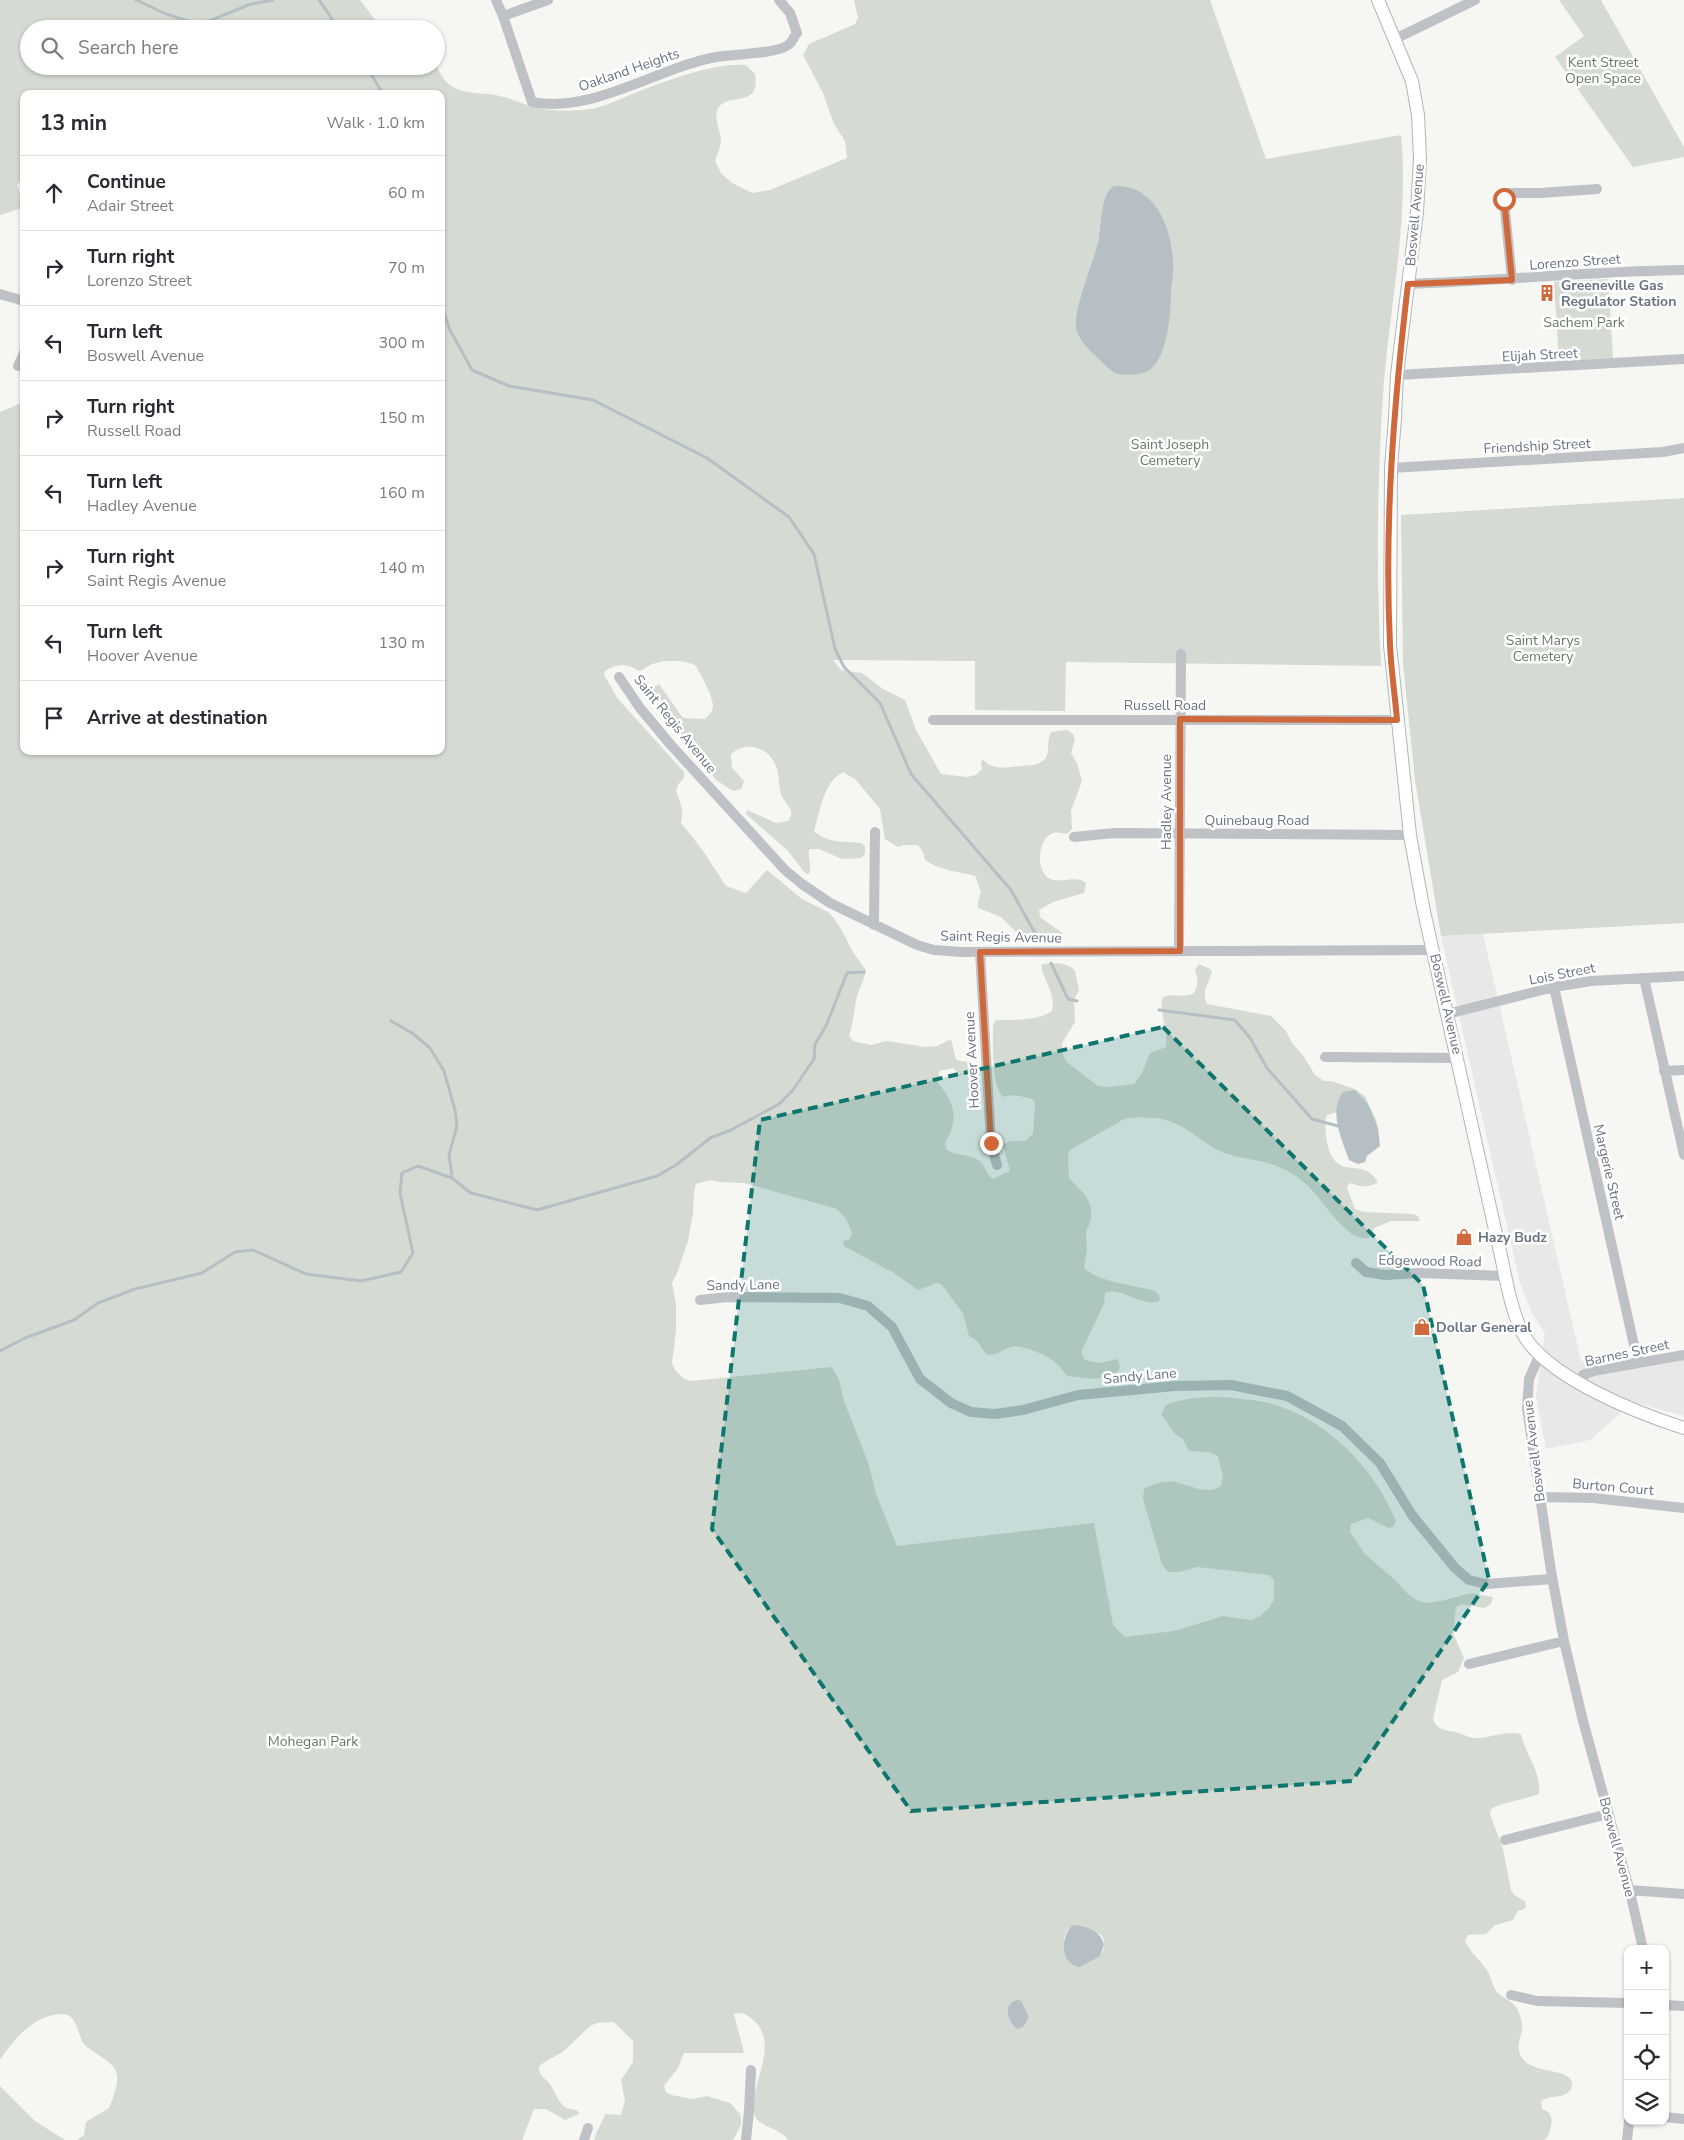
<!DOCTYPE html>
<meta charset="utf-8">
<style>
body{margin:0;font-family:"Nunito Sans",sans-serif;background:#f7f7f7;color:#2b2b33}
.controls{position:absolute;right:15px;bottom:15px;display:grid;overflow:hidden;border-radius:10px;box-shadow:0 1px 4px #0004}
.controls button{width:45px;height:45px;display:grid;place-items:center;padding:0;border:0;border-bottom:1px solid #e1e1e2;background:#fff;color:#2b2b33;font:25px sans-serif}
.stop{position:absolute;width:15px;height:15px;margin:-11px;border:4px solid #cf683b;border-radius:50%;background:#fff}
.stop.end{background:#cf683b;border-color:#fff;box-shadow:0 1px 5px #0008}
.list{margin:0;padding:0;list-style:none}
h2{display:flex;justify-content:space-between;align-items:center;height:65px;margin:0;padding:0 20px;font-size:21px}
h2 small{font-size:16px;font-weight:400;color:#7c7c81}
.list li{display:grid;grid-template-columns:32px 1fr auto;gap:15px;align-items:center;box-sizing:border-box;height:75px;padding:0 20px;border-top:1px solid #e1e1e2}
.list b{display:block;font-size:19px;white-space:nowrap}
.list p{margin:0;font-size:16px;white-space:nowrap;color:#7c7c81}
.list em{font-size:16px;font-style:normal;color:#7c7c81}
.icon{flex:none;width:28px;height:28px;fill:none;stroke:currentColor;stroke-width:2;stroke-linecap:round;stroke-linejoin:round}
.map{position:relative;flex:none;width:1684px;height:2140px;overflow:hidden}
.search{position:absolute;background:#fff;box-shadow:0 1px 4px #0004;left:20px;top:20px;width:425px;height:55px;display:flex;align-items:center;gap:12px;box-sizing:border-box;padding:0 18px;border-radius:28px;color:#7c7c81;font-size:19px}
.panel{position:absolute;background:#fff;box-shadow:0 1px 4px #0004;left:20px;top:90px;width:425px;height:665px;border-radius:10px}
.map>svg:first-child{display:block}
.built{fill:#e7e8e7}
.green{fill:#d5dad3;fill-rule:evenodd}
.water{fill:#b6bfc4}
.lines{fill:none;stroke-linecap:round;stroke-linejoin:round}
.stream{stroke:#b6bfc4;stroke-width:3}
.major-casing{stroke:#b2b5b9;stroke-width:14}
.minor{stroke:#bec1c5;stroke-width:10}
.major{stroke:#fff;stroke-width:12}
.route{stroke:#cf683b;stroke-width:6}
.marked{fill:#0f766e;fill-opacity:0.2;stroke:#0f766e;stroke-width:4;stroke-dasharray:10 6;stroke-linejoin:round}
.labels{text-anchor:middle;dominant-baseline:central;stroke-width:5;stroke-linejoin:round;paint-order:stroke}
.park-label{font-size:14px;fill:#697967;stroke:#fff}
.street-label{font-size:14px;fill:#697481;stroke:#fff}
.poi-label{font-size:14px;font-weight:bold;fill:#697481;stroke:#fff;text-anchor:start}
</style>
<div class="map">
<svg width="1684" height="2140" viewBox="0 0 1684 2140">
<rect width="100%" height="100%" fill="#f6f6f3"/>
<!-- built -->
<path class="built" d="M1483,934L1581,1361L1684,1354V1416L1633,1402L1590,1440L1546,1449L1536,1396L1545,1334L1532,1313L1520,1283L1441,936Z"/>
<!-- green -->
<path class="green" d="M0,0H360L382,29H29V66H436V64C448,96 467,91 495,95C508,97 519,103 531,106C552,112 575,112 596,108C608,105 620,99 632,94C664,82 711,63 746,65L755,74C761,109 729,92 718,108C713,117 721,132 721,142C720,149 717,155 715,161L721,173L732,183L752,193L770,190L847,158L845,141L834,124L823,93L803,55L809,44L855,24L858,18L854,0H1210L1266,159L1401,135C1409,218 1391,299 1384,381C1377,476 1376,571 1381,666L1066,662L1065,711L975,710V661L833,660L841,670L862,673L883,689L905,700L916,730L941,774L967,777L976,775L982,769L981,763L983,759C992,771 1008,767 1020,766C1032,765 1037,767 1046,758C1050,749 1046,743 1051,732L1067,730L1073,734L1075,739L1071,753L1077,763L1082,781L1071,811L1072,829L1067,834C1061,833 1056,831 1051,834C1039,840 1036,866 1046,876C1057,887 1074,873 1086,883L1084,893L1053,902L1039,910L1040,917L1062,933L1064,940L1057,942L1025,941L1001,917L978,908V902L981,892L975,876C957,871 941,871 925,860L923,852L918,845H904L898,847L885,839L880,809L855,779L843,772C823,782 820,812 814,831C828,844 845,841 861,843L865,846V854L861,858L842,859L819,849H810C806,856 813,865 809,874L805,873L788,851L746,814L747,810L776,823L788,821C797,810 785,805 781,794C778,785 780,773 775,764C767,746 746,741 731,754L732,768L744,781L741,789L733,791L716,780L697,756L650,703L655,686L659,684L683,718L705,719C709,715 713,712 713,705C712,695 701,674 695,665C683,660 666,659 653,664C648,665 644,670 639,671C627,663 617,663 605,671L604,675L618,699L684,772V778C669,792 681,795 682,811C683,815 681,819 681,823L701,848L726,886L746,893L767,870L802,899L828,912L833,917L841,929L854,954L866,970C864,981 858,990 856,1000C854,1012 853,1024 849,1036L853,1041L871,1045L887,1041L925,1047L937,1046L951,1039L956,1060L978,1064V1072L960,1075L953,1068L939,1071L938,1083C955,1103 959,1119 945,1143L947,1150C957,1156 969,1154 978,1160C986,1165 985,1174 993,1179L1010,1171L1003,1145L1010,1141H1025L1033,1134L1035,1105L1034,1100C1025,1096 1012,1094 1003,1097C991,1084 993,1043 993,1025L996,1020C1014,1020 1038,1021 1052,1011C1057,992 1039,974 1042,964C1053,963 1068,962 1075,971L1079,990L1074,1000L1075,1022L1062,1043L1063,1056L1068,1063L1098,1086L1109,1087L1134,1084L1142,1073L1150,1053L1166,1047C1168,1030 1160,1015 1162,998C1171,992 1181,998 1193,994C1199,986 1198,980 1195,970L1199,964L1210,969L1212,972C1209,983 1201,991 1207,1004L1271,1016L1286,1031L1292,1043L1304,1057L1315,1075L1324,1081H1331L1355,1089L1366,1097C1368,1108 1378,1116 1377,1128L1338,1112L1327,1115L1325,1120C1326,1136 1326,1163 1346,1167C1360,1169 1368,1168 1377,1180V1183C1367,1188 1361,1187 1351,1183L1348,1185L1347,1188L1355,1209L1364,1212L1414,1214L1418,1216L1420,1221H1391L1374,1228L1371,1237C1349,1247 1322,1198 1307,1185C1296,1175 1282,1167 1267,1163C1249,1158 1228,1157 1212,1147C1198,1138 1182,1124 1166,1120C1153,1117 1136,1117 1124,1119L1070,1150L1068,1155L1069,1178L1086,1196L1091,1207V1220L1086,1232L1087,1250L1084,1268C1100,1283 1135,1285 1155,1291C1159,1294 1161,1297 1159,1301C1140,1308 1123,1286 1105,1293L1104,1304L1081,1352L1085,1360L1099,1363L1118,1359L1120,1368L1114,1376L1093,1379L1067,1376C1063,1372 1061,1367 1057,1364C1049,1356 1022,1344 1011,1347C1000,1350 998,1357 986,1354L976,1340L969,1336L963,1313L941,1284L937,1283L918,1290L894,1273L844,1246L843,1241L850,1239L852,1233L847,1220L837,1209L744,1183L719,1182L710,1180L696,1184L694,1192L693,1213L688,1241L677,1273L672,1283L676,1304V1330L672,1363L675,1370L684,1379L691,1381L832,1367L839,1380L844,1401L869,1465L876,1494L897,1546L1094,1523L1113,1625L1125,1637L1174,1631L1223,1616L1251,1620L1260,1616L1270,1607L1274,1599V1580L1269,1575L1197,1567L1179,1572H1168L1162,1564L1143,1499L1144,1489C1152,1484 1166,1480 1175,1482C1191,1485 1206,1496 1221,1486L1223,1477L1218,1456L1208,1452L1189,1451L1183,1439L1175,1434L1161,1414L1166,1405C1187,1397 1212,1396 1234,1398C1249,1400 1265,1401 1279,1406C1330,1424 1371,1466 1393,1514L1396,1521L1393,1527L1389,1528L1368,1518L1351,1524L1350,1532L1365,1554L1396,1581L1408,1594L1418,1601L1426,1603L1441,1601L1471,1593L1493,1597L1491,1604L1484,1608L1461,1604L1456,1607L1453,1633L1464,1658L1458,1672L1442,1680L1433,1719C1437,1730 1445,1730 1455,1732C1461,1733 1467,1737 1473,1738C1489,1739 1505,1730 1521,1734C1525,1754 1542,1773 1539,1794C1526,1799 1500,1803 1491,1809L1490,1814L1503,1849L1511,1890L1514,1895L1525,1901L1526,1908L1518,1911L1513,1920L1495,1925L1486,1934L1468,1935L1465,1941C1470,1953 1482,1961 1488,1972C1492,1979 1492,1987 1498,1993C1503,1998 1512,2001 1516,2007C1519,2012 1523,2022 1522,2029C1521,2039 1515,2047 1522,2058C1533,2075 1573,2067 1572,2085C1570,2101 1548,2093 1541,2102L1542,2109C1556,2114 1552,2126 1547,2138L1544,2140H788C781,2128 759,2127 755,2116C746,2089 784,2043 751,2018C745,2013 740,2012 734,2014L744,2053H684L678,2068L664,2086L666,2092L671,2095L693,2099L707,2096L730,2103L740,2114L741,2119V2125L733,2140H594C597,2130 602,2123 605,2114L621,2115L625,2101L621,2080L633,2062V2041L614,2022L597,2023L590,2026L564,2051L540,2065L539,2068C540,2077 545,2078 550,2084C557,2095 560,2111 577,2110L579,2114L565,2120L546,2109H534L522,2140H77L84,2135L86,2122L109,2108C112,2101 119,2083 117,2075C115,2061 93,2054 84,2044C77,2035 78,2015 63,2014C40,2013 19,2033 7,2050C4,2053 3,2056 0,2059V412L24,402V751H441V94H24V175L17,185L23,203L22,208L0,215ZM1068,1929C1084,1929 1113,1928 1102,1953L1084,1965L1075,1966C1063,1957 1060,1943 1068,1929Z
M1559,0H1601L1684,147V157L1633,167L1555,57L1584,36Z
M1608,279L1613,358L1559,361L1554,282Z
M1684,498V923L1441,936L1415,780L1403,664L1401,515Z
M0,2086L35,2121L65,2140H0Z"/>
<!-- water -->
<path class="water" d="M1114,186C1158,183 1175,236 1173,272C1173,278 1171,284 1171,291C1171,312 1168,354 1151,369C1144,375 1126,376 1118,374C1111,372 1105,365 1100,360C1091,352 1077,339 1076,327C1074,307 1094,261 1099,239C1101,225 1101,193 1114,186Z
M1355,1090L1368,1104L1378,1128L1380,1146L1367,1156L1365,1162L1358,1164L1349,1160C1342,1139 1328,1112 1343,1092Z
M1075,1925C1089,1927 1101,1931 1104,1945L1100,1956L1080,1967C1060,1965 1060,1937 1072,1926Z
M1018,2000L1021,2001L1029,2017L1024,2026L1018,2029C1008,2023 1001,2003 1018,2000Z"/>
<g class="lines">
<!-- stream -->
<path class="stream" d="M136,0L166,14L194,23H204L251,4L273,0
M319,0L339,29
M366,66L383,94
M441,297L444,313L450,330L472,370L509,386L593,400L707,458L789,517L814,554L835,649L844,667L880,703L911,774L1011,890L1040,942
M1051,963L1068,999L1077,1001
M1159,1010L1235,1020L1250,1038L1267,1068L1312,1119L1338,1126
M391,1021L412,1033L430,1048L444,1071L455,1110L457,1126L449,1155L452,1177
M0,1351L25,1338L74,1320L98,1303L135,1289L202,1273L235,1252L253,1250L306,1274L361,1281L401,1272L413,1253L400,1193L402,1173L418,1166L452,1178L471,1193L537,1210L657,1176L676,1165L710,1138L731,1130L779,1104L793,1090L814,1059L815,1044L826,1026L847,973L864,972"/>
<!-- major casing -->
<g class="major-casing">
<path id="major" d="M1378,0L1412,81L1418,115L1420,159L1417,212L1397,375L1395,418L1391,468L1390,645L1410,835L1423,907L1498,1243C1505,1271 1509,1305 1522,1332C1545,1377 1637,1413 1684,1428"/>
</g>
<!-- minor -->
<path class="minor" d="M496,0L503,16L532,102C593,114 657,68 716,57C733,54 777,54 788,45C792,43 794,36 797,33L790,13L779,0
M503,16L548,0
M1395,39L1475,0
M1512,280L1504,201L1505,195L1510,193H1541L1597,189
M1408,284C1500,281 1592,271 1684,270
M0,294L24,301
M18,366L24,353
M1397,375L1684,359
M1391,468L1663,452L1684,448
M619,677L640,708L670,744L785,870L802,884L830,903L917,945L934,950L962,952L1433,950
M933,720H1397
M1074,837L1114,833L1410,835
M874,925L875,832
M1179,951L1181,654
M980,952L991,1143L997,1165
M1644,978L1684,1155
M1554,987L1638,1363
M1447,1014L1554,987L1591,981L1684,976
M1325,1057L1458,1058
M1664,1071L1684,1070
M1356,1263L1366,1272L1385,1275L1419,1273L1506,1276
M700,1300L728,1297L840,1298L868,1306L892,1327L920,1379L951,1403L971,1412L995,1414L1023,1410L1078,1395L1175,1386L1231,1385L1287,1396L1342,1426L1380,1463L1412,1515L1455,1568L1469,1580L1486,1584L1552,1579
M1540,1354L1529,1379L1527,1408L1551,1571L1564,1641L1583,1721L1630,1892L1643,1949
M1578,1381L1583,1375L1593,1371L1684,1355
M1540,1497L1593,1498L1684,1508
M1469,1664L1564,1641
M1505,1840L1608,1814
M1629,1890L1684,1894
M1511,1995L1537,2001L1628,2003
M1665,2005L1684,2006
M1665,2117L1684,2119
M584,2140L588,2128
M746,2140L749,2111L751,2070
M1627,2140L1629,2121"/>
<!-- major -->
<use href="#major" class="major"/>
</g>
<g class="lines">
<!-- route -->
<path class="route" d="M991,1143L980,952L1180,951V719L1397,720C1395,695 1391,670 1390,644C1384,524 1394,403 1408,284L1512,280L1504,199"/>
</g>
<!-- marked area -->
<path class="marked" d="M1163,1027L1423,1285L1489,1580L1352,1781L911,1811L712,1529L760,1120Z"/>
<!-- icons -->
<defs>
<g id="building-bare" transform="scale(1.35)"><path d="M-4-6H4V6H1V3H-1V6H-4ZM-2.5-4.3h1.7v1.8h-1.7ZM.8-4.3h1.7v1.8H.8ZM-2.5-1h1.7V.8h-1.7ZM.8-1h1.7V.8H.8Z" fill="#cf683b" stroke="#fff" stroke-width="2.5" paint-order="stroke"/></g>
<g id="shop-bare" transform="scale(1.35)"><path d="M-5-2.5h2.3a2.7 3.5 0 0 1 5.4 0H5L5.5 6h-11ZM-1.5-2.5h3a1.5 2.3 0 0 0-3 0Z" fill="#cf683b" stroke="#fff" stroke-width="2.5" paint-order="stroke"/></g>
</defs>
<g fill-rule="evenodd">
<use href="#building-bare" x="1547" y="293"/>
<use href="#shop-bare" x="1464" y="1237"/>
<use href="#shop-bare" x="1422" y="1327"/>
</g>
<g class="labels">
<!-- park labels -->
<g class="park-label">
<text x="1603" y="62">Kent Street<tspan x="1603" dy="16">Open Space</tspan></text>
<text x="1584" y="322">Sachem Park</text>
<text x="1170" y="444">Saint Joseph<tspan x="1170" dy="16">Cemetery</tspan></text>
<text x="1543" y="640">Saint Marys<tspan x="1543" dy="16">Cemetery</tspan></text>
<text x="313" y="1741">Mohegan Park</text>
</g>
<!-- street labels -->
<g class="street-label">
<text transform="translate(629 70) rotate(-19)">Oakland Heights</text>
<text transform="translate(1415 215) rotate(-85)">Boswell Avenue</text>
<text transform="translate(1575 262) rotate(-4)">Lorenzo Street</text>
<text transform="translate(1540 355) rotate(-3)">Elijah Street</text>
<text transform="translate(1537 446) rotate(-3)">Friendship Street</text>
<text x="1165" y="705">Russell Road</text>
<text transform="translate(675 724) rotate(51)">Saint Regis Avenue</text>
<text transform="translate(1166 802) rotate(-90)">Hadley Avenue</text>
<text x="1257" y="820">Quinebaug Road</text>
<text transform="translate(1001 937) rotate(1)">Saint Regis Avenue</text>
<text transform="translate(1562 974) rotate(-11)">Lois Street</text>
<text transform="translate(1446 1004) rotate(77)">Boswell Avenue</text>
<text transform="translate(972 1060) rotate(-93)">Hoover Avenue</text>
<text transform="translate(1609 1172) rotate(77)">Margerie Street</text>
<text transform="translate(1430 1261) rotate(1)">Edgewood Road</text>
<text transform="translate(743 1285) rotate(-1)">Sandy Lane</text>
<text transform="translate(1627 1353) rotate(-12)">Barnes Street</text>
<text transform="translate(1140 1376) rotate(-5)">Sandy Lane</text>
<text transform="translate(1534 1451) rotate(-97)">Boswell Avenue</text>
<text transform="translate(1613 1487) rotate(5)">Burton Court</text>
<text transform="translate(1617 1847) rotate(75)">Boswell Avenue</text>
</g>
<!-- poi labels -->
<g class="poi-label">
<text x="1561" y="285">Greeneville Gas<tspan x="1561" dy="16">Regulator Station</tspan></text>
<text x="1478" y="1237">Hazy Budz</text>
<text x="1436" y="1327">Dollar General</text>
</g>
</g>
</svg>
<div class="controls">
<button>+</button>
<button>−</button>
<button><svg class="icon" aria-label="locate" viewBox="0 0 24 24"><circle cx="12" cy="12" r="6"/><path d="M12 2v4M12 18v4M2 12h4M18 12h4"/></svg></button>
<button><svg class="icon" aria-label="layers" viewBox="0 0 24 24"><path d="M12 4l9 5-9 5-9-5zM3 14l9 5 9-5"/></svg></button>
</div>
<div class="stop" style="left:1504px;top:199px"></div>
<div class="stop end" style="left:991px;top:1143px"></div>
<div class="search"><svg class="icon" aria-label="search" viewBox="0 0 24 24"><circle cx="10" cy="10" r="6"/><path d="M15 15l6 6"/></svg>Search here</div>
<section class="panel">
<h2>13 min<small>Walk · 1.0 km</small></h2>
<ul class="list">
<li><svg class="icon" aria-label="ahead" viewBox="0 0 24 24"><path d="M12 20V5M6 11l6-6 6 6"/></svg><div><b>Continue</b><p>Adair Street</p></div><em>60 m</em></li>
<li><svg class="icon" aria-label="right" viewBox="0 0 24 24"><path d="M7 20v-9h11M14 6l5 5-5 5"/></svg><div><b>Turn right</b><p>Lorenzo Street</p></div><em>70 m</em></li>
<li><svg class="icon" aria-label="left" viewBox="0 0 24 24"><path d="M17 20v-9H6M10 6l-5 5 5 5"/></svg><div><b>Turn left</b><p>Boswell Avenue</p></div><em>300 m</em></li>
<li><svg class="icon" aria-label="right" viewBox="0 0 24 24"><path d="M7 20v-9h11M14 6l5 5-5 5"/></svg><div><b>Turn right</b><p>Russell Road</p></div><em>150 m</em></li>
<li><svg class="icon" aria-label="left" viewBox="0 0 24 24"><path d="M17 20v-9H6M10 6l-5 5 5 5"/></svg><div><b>Turn left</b><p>Hadley Avenue</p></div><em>160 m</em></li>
<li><svg class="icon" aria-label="right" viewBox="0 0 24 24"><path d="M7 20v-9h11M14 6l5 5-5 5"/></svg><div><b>Turn right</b><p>Saint Regis Avenue</p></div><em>140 m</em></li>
<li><svg class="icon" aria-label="left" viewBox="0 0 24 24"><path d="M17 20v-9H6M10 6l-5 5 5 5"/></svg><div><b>Turn left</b><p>Hoover Avenue</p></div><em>130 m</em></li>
<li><svg class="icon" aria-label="arrive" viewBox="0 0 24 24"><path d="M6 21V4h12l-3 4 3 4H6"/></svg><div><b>Arrive at destination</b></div></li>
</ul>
</section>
</div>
